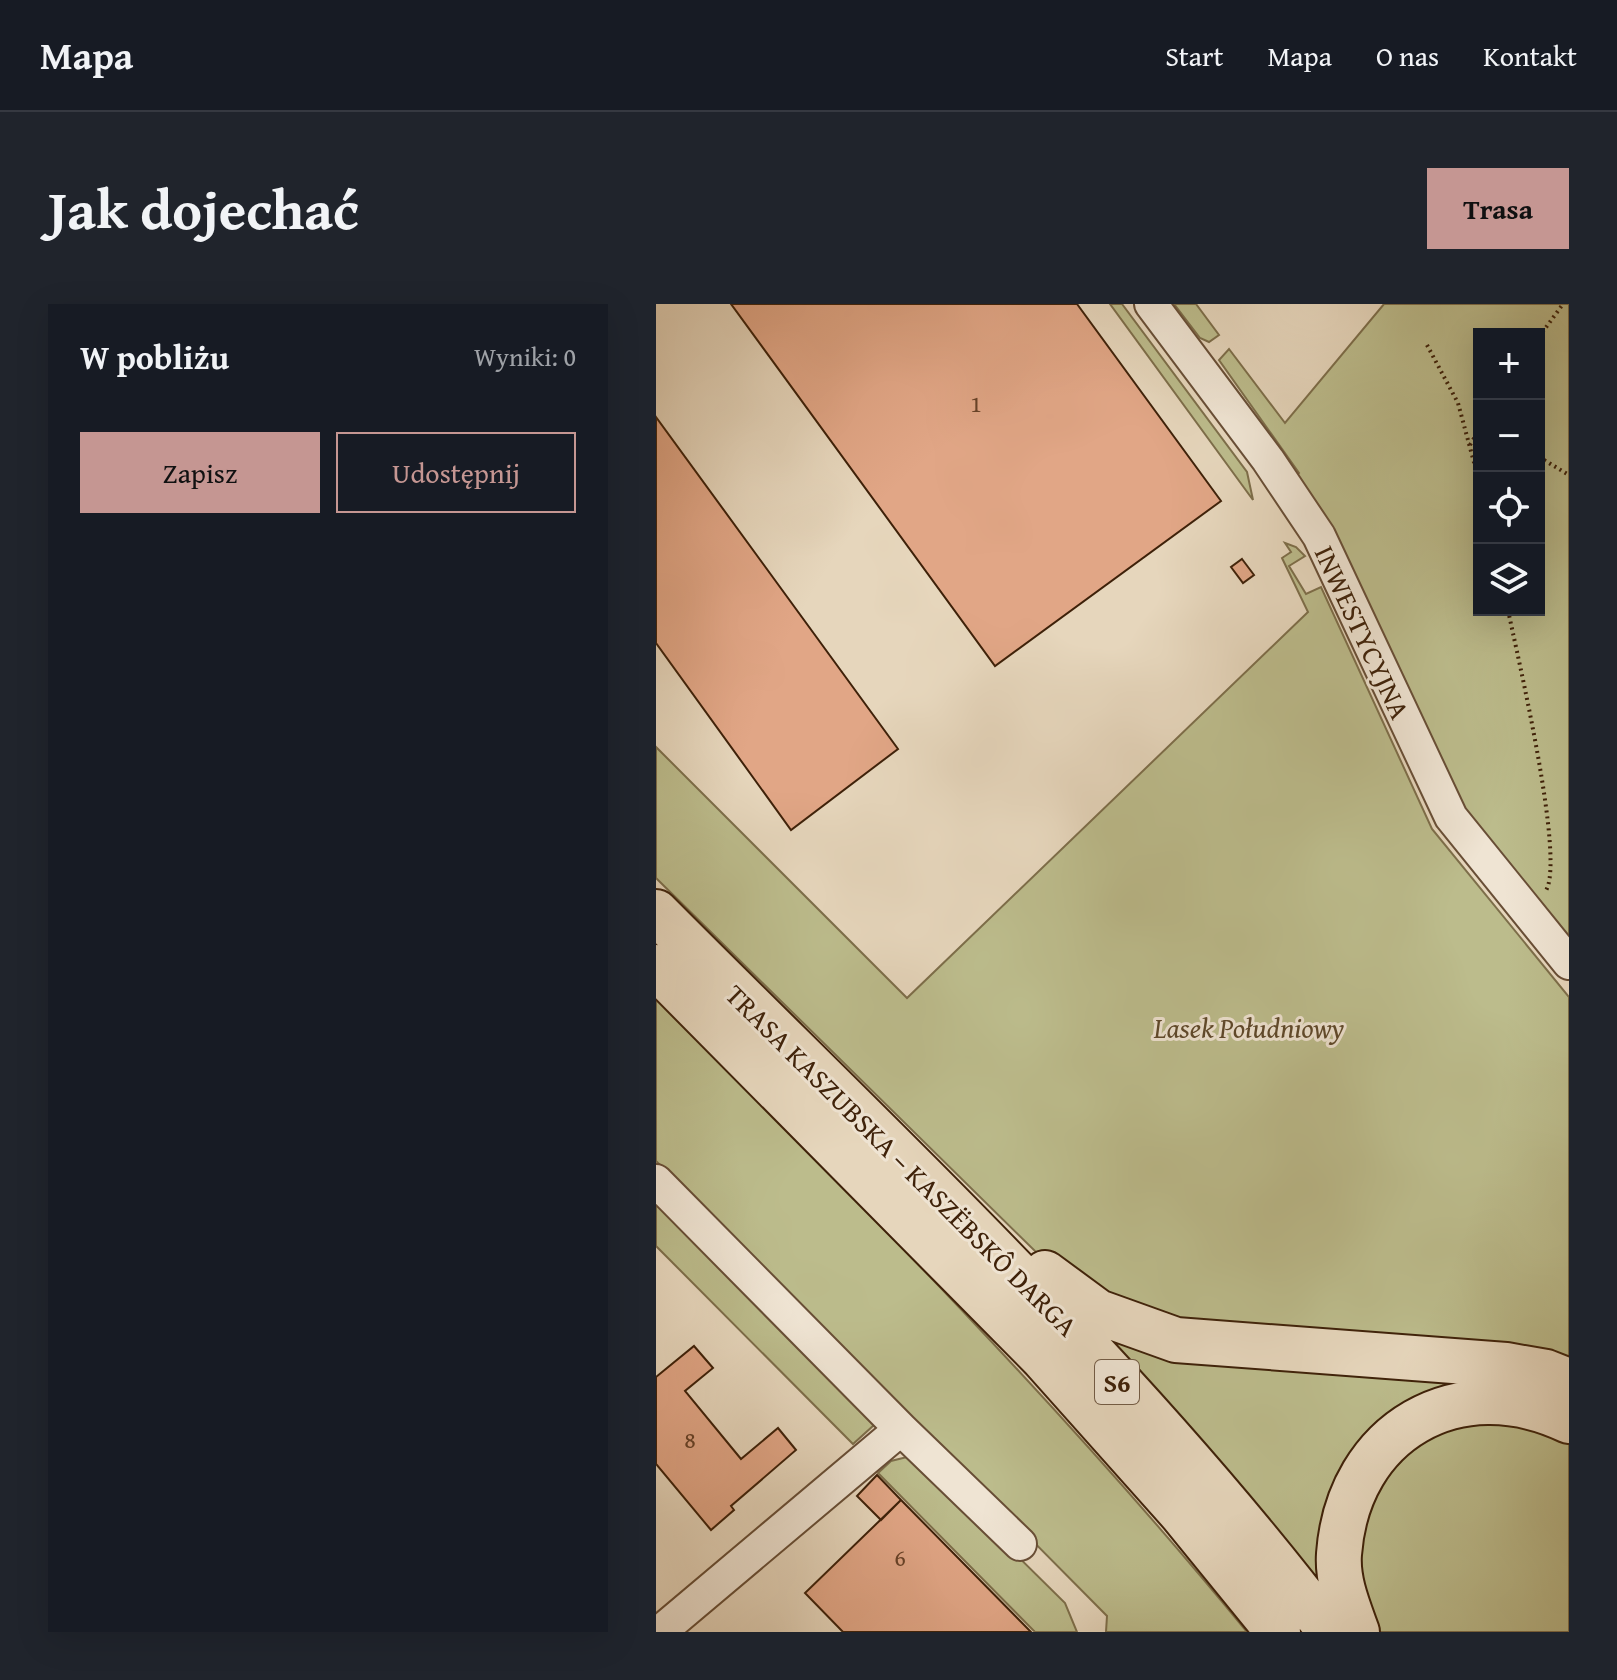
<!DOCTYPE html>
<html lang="pl">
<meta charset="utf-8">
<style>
body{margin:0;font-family:"Gentium Book Plus",serif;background:#20242c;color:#f1f3f6}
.controls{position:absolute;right:24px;top:24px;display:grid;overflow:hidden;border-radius:0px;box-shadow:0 8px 32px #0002}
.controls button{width:72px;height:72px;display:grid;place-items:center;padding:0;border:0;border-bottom:2px solid #363941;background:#171b24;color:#f1f3f6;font:40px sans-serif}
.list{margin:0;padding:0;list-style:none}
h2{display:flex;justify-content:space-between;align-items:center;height:104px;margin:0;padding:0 32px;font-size:34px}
h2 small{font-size:26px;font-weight:400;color:#9ea1a6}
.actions{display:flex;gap:16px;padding:24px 32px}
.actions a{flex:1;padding:18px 0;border:2px solid #c59692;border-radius:0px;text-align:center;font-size:28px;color:#c59692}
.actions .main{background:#c59692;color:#111}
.icon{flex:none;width:44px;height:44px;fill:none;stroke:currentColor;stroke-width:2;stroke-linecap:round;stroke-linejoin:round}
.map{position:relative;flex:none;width:913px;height:1328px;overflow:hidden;border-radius:0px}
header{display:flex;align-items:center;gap:48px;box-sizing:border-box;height:112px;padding:0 40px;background:#171b24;border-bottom:2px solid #363941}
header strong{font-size:38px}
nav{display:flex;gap:44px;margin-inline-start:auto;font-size:28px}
.intro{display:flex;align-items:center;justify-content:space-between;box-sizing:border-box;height:192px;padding:0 48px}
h1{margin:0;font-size:56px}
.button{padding:20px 36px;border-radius:0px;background:#c59692;color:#111;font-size:28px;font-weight:700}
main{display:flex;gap:48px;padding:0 48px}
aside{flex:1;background:#171b24;border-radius:0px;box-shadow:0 8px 32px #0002}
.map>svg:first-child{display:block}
.green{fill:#bcbc8c;stroke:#7d6e4a;stroke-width:2;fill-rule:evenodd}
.building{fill:#e1a686;stroke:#3e2109;stroke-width:2}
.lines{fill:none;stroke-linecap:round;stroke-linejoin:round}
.minor-casing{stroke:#684e36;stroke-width:36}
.highway-casing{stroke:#3e2109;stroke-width:48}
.path{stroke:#3e2109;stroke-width:4;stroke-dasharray:2 4;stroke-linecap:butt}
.minor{stroke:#efe4d3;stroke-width:32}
.highway{stroke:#e6d6bc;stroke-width:44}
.labels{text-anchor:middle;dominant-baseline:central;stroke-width:6;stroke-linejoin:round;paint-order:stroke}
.number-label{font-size:24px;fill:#674228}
.shield{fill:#efe4d3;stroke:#735c46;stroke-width:2}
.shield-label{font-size:26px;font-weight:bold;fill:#3e2109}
.street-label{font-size:28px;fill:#3e2109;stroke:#efe4d3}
.park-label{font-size:28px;font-style:italic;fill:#5e482a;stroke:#efe4d3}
</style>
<header>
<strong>Mapa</strong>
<nav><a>Start</a><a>Mapa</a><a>O nas</a><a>Kontakt</a></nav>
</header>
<div class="intro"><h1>Jak dojechać</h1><a class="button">Trasa</a></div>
<main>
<aside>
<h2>W pobliżu<small>Wyniki: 0</small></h2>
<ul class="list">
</ul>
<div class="actions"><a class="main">Zapisz</a><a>Udostępnij</a></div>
</aside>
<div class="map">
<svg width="913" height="1328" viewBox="0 0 913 1328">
<rect width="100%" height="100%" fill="#e6d6bc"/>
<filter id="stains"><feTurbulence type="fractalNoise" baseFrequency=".0025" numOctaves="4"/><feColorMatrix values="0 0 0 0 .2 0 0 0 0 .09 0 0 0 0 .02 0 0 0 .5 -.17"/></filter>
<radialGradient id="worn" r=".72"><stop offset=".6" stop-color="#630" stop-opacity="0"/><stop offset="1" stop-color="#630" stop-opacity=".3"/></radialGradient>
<!-- green -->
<path class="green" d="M454,0H466L591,168L597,196Z
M518,0H540L563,31L553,38L544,34Z
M728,0H913V638L816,519L640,173L643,169L563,56L573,45L629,119ZM823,30H883V306H823Z
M629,239L640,243L649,252L633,262L650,290L665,283L776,525L913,693V1062L497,1016L381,949L0,574V443L251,694L652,308L626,254L635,248Z
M0,695C205,899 408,1104 591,1328H450L451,1312L0,857Z
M0,890L218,1115V1121L197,1140L0,942Z
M438,1018L858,1073L755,1108L676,1299Z
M836,1111L913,1133V1328H714L699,1287L707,1198L775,1125Z
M251,1153L267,1159L409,1299L421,1328H379L222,1169L235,1157Z"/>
<!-- building -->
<path class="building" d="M75,0H421L565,197L339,362Z
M0,113L242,445L135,526L0,339Z
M586,255L598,271L587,279L575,263Z
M38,1042L57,1064L29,1087L85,1155L122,1124L140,1146L75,1202L78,1206L55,1226L0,1160V1073Z
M221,1171L245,1196L225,1216L201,1192Z
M245,1196L375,1328H187L149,1289Z"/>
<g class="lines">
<!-- minor casing -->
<g class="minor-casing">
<path id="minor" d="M495,0L612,156L663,232L795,513L913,659
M0,877L245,1125L4,1328
M245,1125L364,1240"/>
</g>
<!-- highway casing -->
<g class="highway-casing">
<path id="highway" d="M0,608C231,840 475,1066 674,1328
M0,663L387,1054L526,1210L622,1328
M389,969L442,1008L520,1036L850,1061L890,1068L913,1077
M701,1328C692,1303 681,1277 683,1250C692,1127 802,1064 913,1117"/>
</g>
<!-- path -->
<path class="path" d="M883,33L907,0
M771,41L802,99L823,177
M814,141L823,126
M883,153L913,171
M852,306C861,350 911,560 889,588"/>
<!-- minor -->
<use href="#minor" class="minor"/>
<!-- highway -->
<use href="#highway" class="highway"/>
</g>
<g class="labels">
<!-- number labels -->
<g class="number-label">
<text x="320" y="99">1</text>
<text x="34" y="1135">8</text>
<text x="244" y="1253">6</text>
</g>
<!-- shield labels -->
<rect class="shield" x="439" y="1056" width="44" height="44" rx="6"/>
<g class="shield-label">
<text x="461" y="1078">S6</text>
</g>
<!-- street labels -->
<g class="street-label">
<text transform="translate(707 328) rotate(65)">INWESTYCYJNA</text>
<text transform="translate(246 856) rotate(45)">TRASA KASZUBSKA – KASZËBSKÔ DARGA</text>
</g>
<!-- park labels -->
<g class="park-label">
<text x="593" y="723">Lasek Południowy</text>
</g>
</g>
<rect width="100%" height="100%" filter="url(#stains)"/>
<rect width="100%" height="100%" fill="url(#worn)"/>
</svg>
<div class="controls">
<button>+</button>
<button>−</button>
<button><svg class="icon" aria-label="locate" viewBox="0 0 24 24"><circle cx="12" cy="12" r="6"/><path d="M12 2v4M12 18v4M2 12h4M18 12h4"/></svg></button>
<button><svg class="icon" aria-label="layers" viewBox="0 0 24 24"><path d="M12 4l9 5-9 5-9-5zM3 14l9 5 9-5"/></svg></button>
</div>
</div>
</main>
